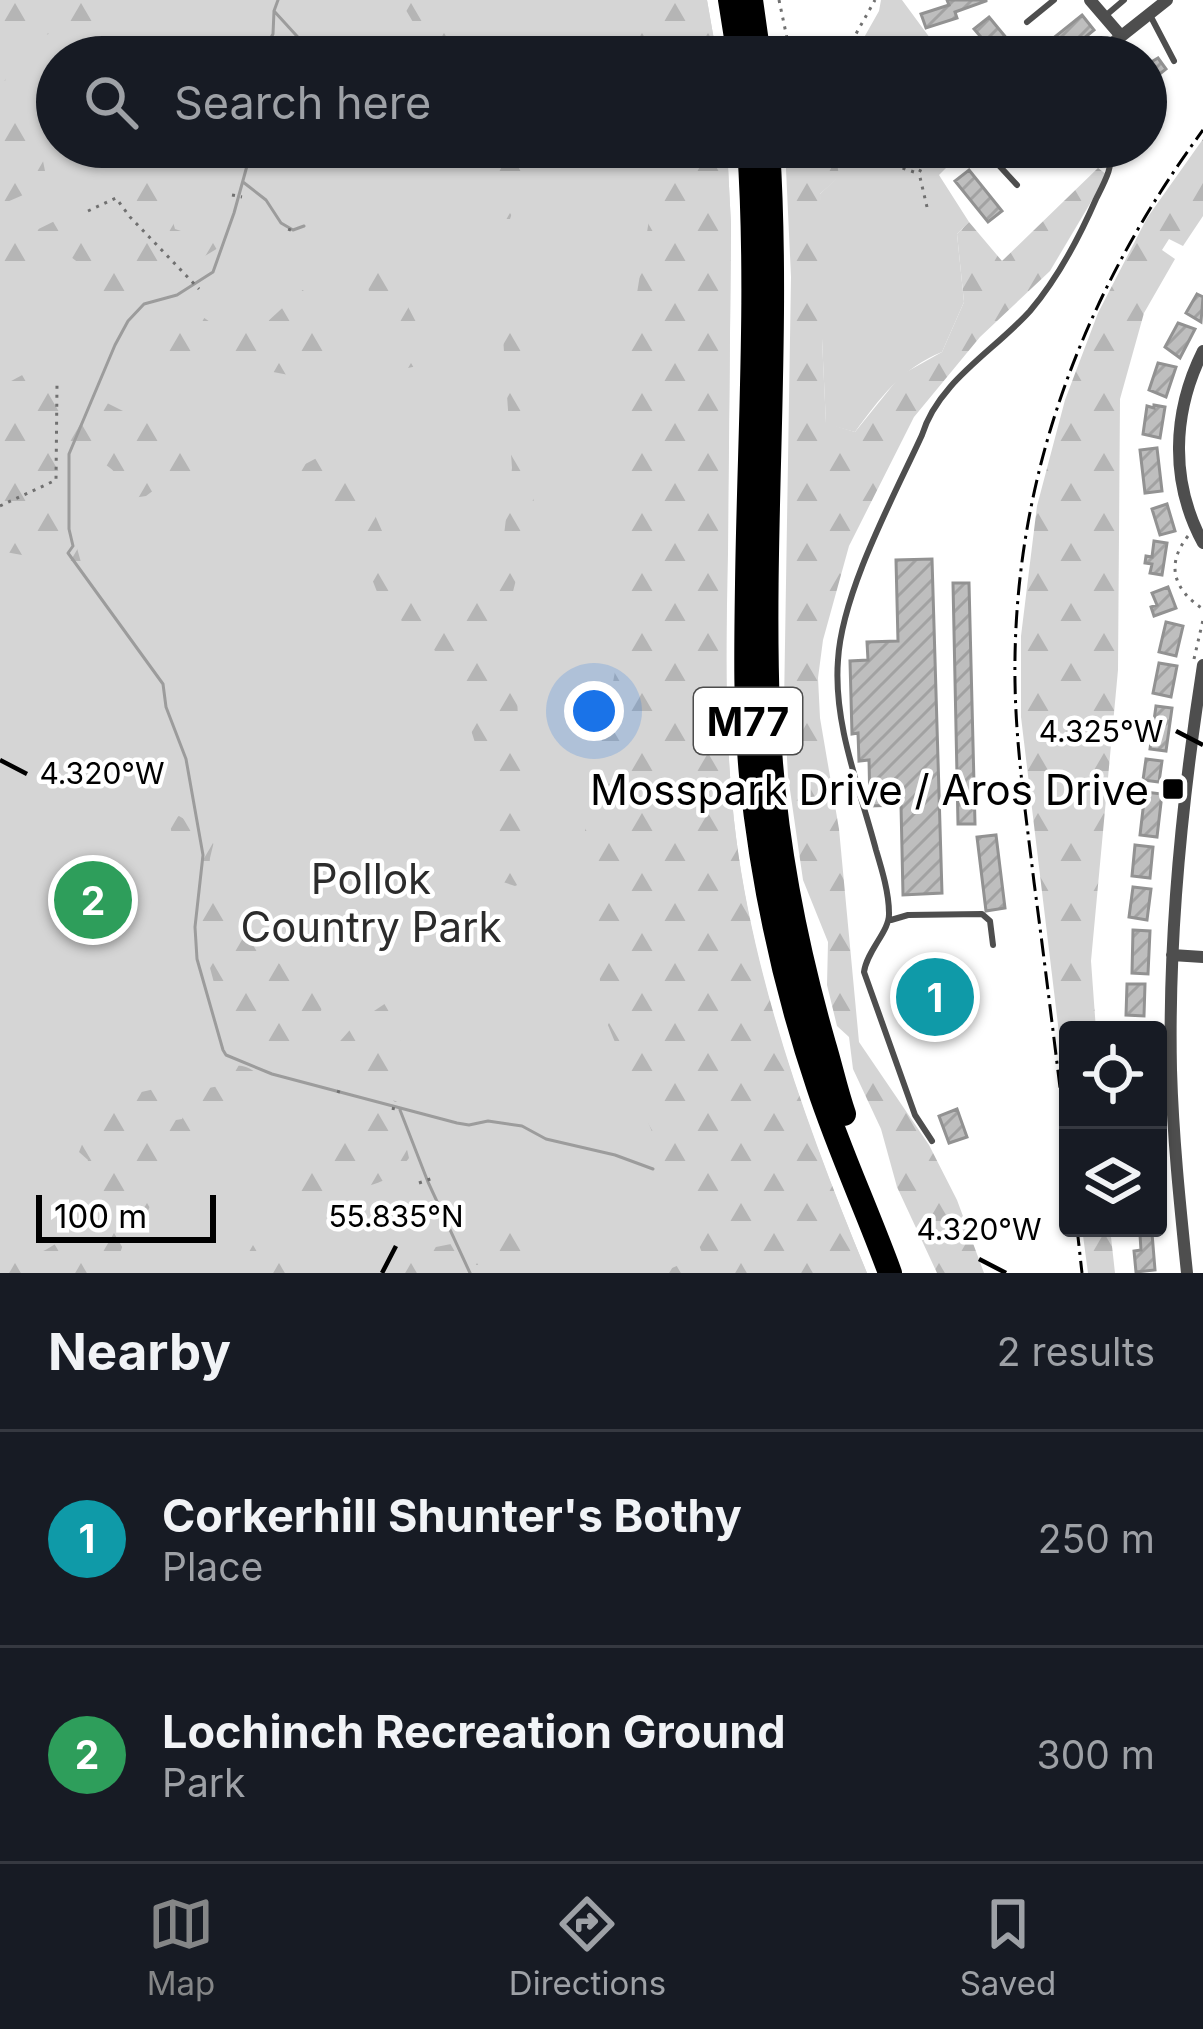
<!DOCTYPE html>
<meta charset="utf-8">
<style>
body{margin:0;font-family:Inter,sans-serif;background:#20242c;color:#f1f3f6}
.controls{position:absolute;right:36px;bottom:36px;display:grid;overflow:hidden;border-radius:12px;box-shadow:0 3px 9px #0004}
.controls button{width:108px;height:108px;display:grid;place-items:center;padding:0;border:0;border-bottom:3px solid #363941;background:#171b24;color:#f1f3f6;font:60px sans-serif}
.scale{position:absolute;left:36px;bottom:30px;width:180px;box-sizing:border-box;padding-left:12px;border:6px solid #000;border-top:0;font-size:33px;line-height:42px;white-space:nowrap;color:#000;-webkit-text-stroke:9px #fff;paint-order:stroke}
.you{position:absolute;left:594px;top:711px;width:42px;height:42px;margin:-30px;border:9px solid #fff;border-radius:50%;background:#1a73e8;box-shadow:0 0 0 18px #1a73e833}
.badge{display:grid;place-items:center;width:78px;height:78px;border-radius:50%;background:#858687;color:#fff;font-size:39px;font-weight:700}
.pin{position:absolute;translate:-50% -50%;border:6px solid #fff;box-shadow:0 3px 12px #0006}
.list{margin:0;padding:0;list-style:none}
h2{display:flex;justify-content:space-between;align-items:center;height:156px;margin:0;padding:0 48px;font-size:51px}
h2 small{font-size:39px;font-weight:400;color:#9ea1a6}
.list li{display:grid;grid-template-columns:78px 1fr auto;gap:36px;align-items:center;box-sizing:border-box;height:216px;padding:0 48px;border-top:3px solid #363941}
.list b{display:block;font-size:45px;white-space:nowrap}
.list p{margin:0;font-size:39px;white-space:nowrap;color:#9ea1a6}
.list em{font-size:39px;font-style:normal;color:#9ea1a6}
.icon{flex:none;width:66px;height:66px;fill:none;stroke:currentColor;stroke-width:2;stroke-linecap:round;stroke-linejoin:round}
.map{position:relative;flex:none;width:1203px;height:1273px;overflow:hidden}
.search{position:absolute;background:#171b24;box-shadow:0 3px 9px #0004;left:36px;right:36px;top:36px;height:132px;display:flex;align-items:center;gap:30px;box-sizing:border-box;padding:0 42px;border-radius:66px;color:#9ea1a6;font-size:45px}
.sheet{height:588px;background:#171b24}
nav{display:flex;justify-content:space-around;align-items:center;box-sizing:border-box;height:168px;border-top:3px solid #363941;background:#171b24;font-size:33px;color:#9ea1a6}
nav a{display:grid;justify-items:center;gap:6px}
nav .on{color:#858687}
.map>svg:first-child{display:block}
.green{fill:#d5d5d5}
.forest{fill:url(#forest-firs)}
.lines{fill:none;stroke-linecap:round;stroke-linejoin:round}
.stream{stroke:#9c9c9c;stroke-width:3}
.building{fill:url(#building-hatch);stroke:#929292;stroke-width:3}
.path{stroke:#707070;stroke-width:3;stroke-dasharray:3 6;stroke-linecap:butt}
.service{stroke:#4e4e4e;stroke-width:6}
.minor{stroke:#4e4e4e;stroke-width:12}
.motorway{stroke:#000;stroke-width:24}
.rail{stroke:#000;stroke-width:3;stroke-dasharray:18 6 3 6;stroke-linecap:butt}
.ticks{fill:none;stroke:#000;stroke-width:4.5}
.poi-dot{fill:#000;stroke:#fff;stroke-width:4.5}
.labels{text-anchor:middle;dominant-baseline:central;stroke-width:9;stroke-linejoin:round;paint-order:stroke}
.shield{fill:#fff;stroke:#4c4c4c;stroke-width:3}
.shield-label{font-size:39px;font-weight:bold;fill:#000}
.poi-label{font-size:42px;fill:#000;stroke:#fff;text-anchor:end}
.park-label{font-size:42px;fill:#2c2c2c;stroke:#fff}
.ticks-label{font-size:30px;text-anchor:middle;fill:#000;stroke:#fff;stroke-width:9;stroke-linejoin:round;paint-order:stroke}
</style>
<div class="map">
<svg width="1203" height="1273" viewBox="0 0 1203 1273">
<defs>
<pattern id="forest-firs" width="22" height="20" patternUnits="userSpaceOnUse" patternTransform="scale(3)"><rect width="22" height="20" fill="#d5d5d5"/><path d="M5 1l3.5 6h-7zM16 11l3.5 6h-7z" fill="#b5b5b5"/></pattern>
<pattern id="building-hatch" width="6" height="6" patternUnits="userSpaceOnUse" patternTransform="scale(3)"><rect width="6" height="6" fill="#bebebe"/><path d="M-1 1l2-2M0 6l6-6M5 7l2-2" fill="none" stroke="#a2a2a2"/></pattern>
</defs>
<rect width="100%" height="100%" fill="#fff"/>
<!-- green -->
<path class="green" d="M0,0H707L717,57H57V147H727L731,225C730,335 729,444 728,554C726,648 724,743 736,837C755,988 809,1133 867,1273H0Z
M881,0H902L944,57H853L879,11Z
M835,147H967L939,175L969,222L957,234L964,302L942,352C903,367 879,399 855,432L826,424L822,339L820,194L838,177Z"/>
<!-- forest -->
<path class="forest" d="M0,0H141L95,20L9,46L4,91L41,151L47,181L37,189L0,205Z
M400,0H452L482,57H428L427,46Z
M630,0H707L717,57H642Z
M1203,139V216L1183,246L1169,239L1162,250L1175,259L1144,313L1120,399L1118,670L1091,961L1096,1030H1068V1108L1021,717V636L1037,506L1065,400L1098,313L1147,218Z
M60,147H164L170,189L171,215L175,229L223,245L131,301L111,305L88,294L84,267L71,257L0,273V248L71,213L108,251L140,221L135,193L123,165L91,153L62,151Z
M458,147H522L520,189L510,219H499Z
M661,147H727L731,225C730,335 729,444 727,554C726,648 724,743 736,837C756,988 809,1132 867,1273H660L703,1255L605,1018L582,847L626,613V360Z
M785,147H835L839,177L820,194L828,254L822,339L826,423L855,432L901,375L942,352L964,302L957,234L969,222L1002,261L1098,168L1107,175L1050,271L980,337L914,417L849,546L823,640L818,678L820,718L839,829L859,1042L929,1145L957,1200L984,1273H937L897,1187L881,1129L853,1069L849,1037L837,1026L827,985L828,942L803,880L788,776L784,705L791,277Z
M380,251L390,262L396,284L437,362L398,370L362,272Z
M302,290L313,295L337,358L299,377L134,345L147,327L187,306L223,331L266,323Z
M518,297L525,300L534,511L510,603L482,660L517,697L526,881L515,886L503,882L490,790L464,708L451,679L442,673L440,665L443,658L381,602L363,556L347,542L328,532L296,469L343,444L391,551L430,596L462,594L500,569L512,468L501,308Z
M26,373L70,396L87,393L157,428L175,433L204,463L203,472L187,481L158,487L146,496L126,499C122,481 116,468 99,462L97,452L90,443L77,441L60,487L82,566L0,551V387Z
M179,816L191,823L211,819L217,829L210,858L208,882L219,893L231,898L245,913L250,939L280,964L295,970L318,969L328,982C323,1009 316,1036 292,1050C266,1045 237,1032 221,1009L194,908L197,862C182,849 168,841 171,819Z
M398,995L402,1031L394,1075L370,1083H349L327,1056L356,1023Z
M225,1065C240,1065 251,1065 260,1078L253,1096L240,1107L223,1114L197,1154L163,1178L146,1215L125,1239L113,1273H0L1,1258C12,1255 20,1256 31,1255C48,1253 76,1229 89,1218L92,1183L84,1177L88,1160L79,1152L90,1125L137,1093L159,1088L166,1093L167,1110L176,1120L182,1119C193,1098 194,1089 220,1086Z
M347,1104C384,1111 402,1120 409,1158C389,1185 370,1186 338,1191C326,1193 319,1192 309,1198L296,1195L301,1164L309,1144L335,1127Z
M540,1224L551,1228L544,1245L527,1258L482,1265H461L446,1273H367L396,1255L466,1241L483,1226Z
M1082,1228H1110L1115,1273H1088Z
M257,1238L279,1239L300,1273H237Z"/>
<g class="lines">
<!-- stream -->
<path class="stream" d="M274,11L316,57
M260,57L273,34L274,11L278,0
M249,147L250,155L234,213L213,272L177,295L144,304L128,321L115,345L69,454V529L73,546L68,553L163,684L166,707L186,759L203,855L195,927L197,959L223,1050L226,1055L272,1074L457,1123L469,1125L488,1121L522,1126L546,1139L615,1155L653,1169
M435,147L488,148L529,153
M243,182L266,200L281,223L293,230L304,226
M400,1110L428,1182L470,1273"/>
</g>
<!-- building -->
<path class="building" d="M947,0H986V1L955,12L957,18L926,28L921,14L949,5Z
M1082,15L1094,30L1061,57H1048L1041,48Z
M989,17L1022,57H998L974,29Z
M1158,58L1166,69L1146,85V65Z
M969,170L1002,211L988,222L955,181Z
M1197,294L1203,297L1201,322L1186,313Z
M1178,323L1195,329L1180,358L1165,347Z
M1158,363L1176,367L1166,397L1149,390Z
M1154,405L1165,407L1160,438L1143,434L1147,406L1154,408Z
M1157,448L1162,491L1145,493L1140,450Z
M1167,504L1175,531L1160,535L1152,509Z
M1154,541L1167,543L1162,575L1150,573L1152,564L1145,563L1146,556L1152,557Z
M932,559L942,893L903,895L901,805L870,806L869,760L859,761L858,733L852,734L850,661L868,660L867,642L898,641L896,560Z
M953,583H969L975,824H958Z
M1168,587L1176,608L1154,616L1151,607L1157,605L1152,593Z
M1166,622L1183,626L1176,656L1159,652Z
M1159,663L1177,666L1171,697L1153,693Z
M1156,706L1172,708L1166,751L1150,749Z
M1146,759L1162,761L1159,782L1143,780Z
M1145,792L1162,794L1157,837L1140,835Z
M996,835L1005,908L986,911L977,837Z
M1135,845L1153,847L1150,878L1132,876Z
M1133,887L1151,889L1147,920L1129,917Z
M1133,930L1150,931L1148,974L1132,973Z
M1127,984H1145L1144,1016L1126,1015Z
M957,1109L967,1137L949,1143L939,1116Z
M1152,1233L1155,1270L1136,1272L1134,1251L1141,1250L1140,1235Z"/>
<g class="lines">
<!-- path -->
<path class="path" d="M779,0L791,57
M843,57L875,0
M886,147L902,168L917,173
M232,195L242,197
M927,207L919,173L932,147
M88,211L116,198L130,217L199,289
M289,231L291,226
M0,506L56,480L57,384
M1188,536C1165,565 1174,590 1203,609
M1194,659L1203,620
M338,1093L340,1087
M393,1110L395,1101
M419,1183L433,1178"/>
<!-- service -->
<path class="service" d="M1104,17L1124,0
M1151,17L1174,61
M1027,22L1054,0
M956,52L959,57
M982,147L1017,185
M891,920L908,915L982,914L990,921L993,945
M932,1141L915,1115L864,972C867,950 890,931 889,913C889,893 882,870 876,850C860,789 833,724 838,660C842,592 893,498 922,435C938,382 994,351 1030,311C1058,278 1079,238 1096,199C1104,183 1114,166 1111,147"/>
<!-- minor -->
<path class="minor" d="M1090,0L1121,36
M1095,57L1167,0
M1203,351C1172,413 1170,482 1203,543
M1172,955L1203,957
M1187,1273C1180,1205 1173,1138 1171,1070C1168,934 1182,799 1203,665"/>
<!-- motorway -->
<path class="motorway" d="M730,0L739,57
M751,0L759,57
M749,147C759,292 749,439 747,584C746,648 745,712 751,775C762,882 784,985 818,1086C839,1150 867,1210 890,1273
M768,147C780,335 761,524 768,712C772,825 793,936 824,1044C831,1067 836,1091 844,1114"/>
<!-- rail -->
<path class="rail" d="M1068,1153C1057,1063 1046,972 1034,882C1026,815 1016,749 1015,682C1012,478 1084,292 1203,130
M1077,1228L1082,1273"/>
</g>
<!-- ticks -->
<path class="ticks" d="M1176,731L1203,745M0,760L27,774M979,1259L1006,1273M382,1273L396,1246"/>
<!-- markers -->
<rect class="poi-dot" x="1161" y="777" width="24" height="24" rx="6"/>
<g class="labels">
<!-- shield labels -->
<rect class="shield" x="694" y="688" width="108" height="66" rx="9"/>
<g class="shield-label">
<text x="748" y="721">M77</text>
</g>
<!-- poi labels -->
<g class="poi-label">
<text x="1149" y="789">Mosspark Drive / Aros Drive</text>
</g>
<!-- park labels -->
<g class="park-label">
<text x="371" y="878">Pollok<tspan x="371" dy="48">Country Park</tspan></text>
</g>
</g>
<g class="ticks-label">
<text x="1101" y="742">4.325°W</text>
<text x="102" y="784">4.320°W</text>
<text x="396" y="1227">55.835°N</text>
<text x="979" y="1240">4.320°W</text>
</g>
</svg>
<div class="controls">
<button><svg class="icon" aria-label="locate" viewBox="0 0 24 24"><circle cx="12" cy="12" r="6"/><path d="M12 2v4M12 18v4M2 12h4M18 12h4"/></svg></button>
<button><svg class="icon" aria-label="layers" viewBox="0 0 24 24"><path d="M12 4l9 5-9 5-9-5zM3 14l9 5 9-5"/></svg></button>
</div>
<div class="scale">100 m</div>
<div class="you"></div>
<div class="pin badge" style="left:935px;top:997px;background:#0f9aa8">1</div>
<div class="pin badge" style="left:93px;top:900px;background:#2e9e5b">2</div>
<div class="search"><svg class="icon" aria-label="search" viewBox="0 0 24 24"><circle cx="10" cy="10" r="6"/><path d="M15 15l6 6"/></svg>Search here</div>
</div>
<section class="sheet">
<h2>Nearby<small>2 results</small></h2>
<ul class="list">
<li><span class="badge" style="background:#0f9aa8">1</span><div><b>Corkerhill Shunter's Bothy</b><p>Place</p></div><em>250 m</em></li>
<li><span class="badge" style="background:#2e9e5b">2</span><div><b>Lochinch Recreation Ground</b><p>Park</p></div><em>300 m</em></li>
</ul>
</section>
<nav>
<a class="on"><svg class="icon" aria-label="map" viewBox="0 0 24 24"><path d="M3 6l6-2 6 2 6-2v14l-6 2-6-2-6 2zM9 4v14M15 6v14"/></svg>Map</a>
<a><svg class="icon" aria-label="directions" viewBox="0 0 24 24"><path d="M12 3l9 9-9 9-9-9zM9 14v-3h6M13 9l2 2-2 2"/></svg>Directions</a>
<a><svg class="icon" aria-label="saved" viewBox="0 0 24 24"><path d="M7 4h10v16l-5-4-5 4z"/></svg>Saved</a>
</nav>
